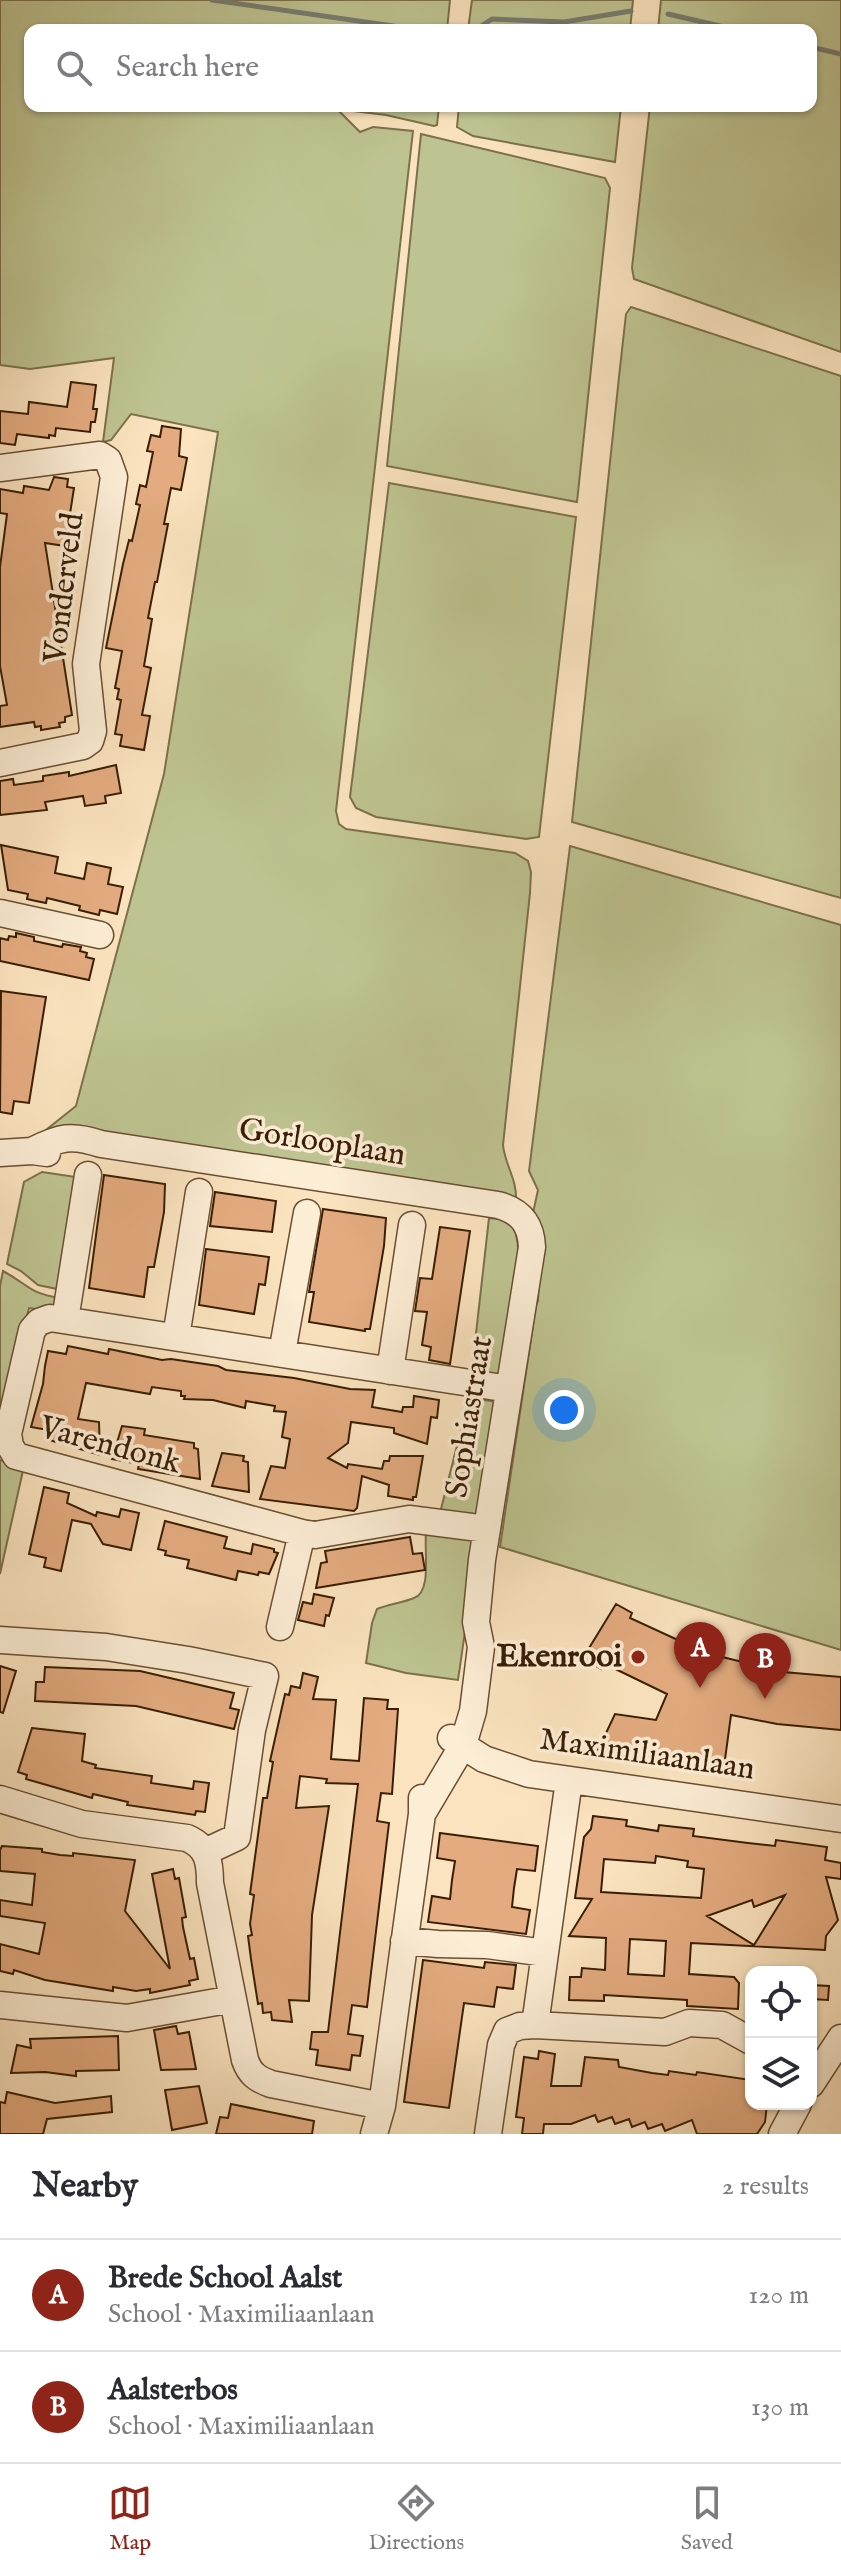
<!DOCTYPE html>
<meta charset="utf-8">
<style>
body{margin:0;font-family:"IM FELL English",serif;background:#f7f7f7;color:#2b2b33}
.controls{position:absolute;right:24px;bottom:24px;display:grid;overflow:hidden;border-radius:16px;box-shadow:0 2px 6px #0004}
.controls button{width:72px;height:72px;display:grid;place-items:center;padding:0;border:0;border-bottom:2px solid #e1e1e2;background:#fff;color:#2b2b33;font:40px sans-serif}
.you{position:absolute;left:564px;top:1410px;width:28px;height:28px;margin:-20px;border:6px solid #fff;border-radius:50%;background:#1a73e8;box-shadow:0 0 0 12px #1a73e833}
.badge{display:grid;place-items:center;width:52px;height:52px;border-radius:50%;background:#8f2418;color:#fff;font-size:26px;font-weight:700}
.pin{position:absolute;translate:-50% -66px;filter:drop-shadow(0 2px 4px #0008)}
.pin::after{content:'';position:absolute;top:42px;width:28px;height:24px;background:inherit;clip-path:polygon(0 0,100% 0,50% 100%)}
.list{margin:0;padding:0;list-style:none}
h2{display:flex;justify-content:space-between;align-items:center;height:104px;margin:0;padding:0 32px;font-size:34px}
h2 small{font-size:26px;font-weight:400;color:#7c7c81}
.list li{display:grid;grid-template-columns:52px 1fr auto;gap:24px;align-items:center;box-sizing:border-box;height:112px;padding:0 32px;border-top:2px solid #e1e1e2}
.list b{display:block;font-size:30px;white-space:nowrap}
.list p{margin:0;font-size:26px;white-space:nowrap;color:#7c7c81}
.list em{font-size:26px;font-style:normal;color:#7c7c81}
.icon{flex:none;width:44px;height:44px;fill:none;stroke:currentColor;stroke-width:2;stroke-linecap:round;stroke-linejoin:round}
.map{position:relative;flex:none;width:841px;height:2134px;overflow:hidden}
.search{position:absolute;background:#fff;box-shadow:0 2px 6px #0004;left:24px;right:24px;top:24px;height:88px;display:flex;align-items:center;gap:20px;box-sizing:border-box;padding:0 28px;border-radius:16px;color:#7c7c81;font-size:30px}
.sheet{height:328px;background:#fff}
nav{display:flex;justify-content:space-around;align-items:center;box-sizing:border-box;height:112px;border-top:2px solid #e1e1e2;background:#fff;font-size:22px;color:#7c7c81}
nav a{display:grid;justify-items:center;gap:4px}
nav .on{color:#8f2418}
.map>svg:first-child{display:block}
.green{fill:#bec491;stroke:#7c714a;stroke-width:2}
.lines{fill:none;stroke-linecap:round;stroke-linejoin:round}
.stream{stroke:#777d71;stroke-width:5}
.building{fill:#e3ab7f;stroke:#391e04;stroke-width:2;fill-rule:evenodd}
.minor-casing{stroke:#694f32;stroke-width:29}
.minor{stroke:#fcedd5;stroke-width:26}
.poi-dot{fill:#8f2418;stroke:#fcedd5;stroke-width:3}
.labels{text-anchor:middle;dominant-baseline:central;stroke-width:7;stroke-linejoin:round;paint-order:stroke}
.street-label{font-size:32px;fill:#391e04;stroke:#fcedd5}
.poi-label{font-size:32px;font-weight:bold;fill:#391e04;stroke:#fcedd5;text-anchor:end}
</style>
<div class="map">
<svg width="841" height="2134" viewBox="0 0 841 2134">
<rect width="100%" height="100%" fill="#fae3be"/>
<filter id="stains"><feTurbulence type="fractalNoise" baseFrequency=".0025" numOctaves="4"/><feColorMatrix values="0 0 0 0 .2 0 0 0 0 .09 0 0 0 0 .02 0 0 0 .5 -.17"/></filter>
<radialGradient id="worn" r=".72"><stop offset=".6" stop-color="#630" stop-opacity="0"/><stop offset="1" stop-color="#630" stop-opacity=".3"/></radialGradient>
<!-- green -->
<path class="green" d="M0,0H450L447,30H30V106H439L437,125L434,126L386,115L337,109L360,132L373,127L413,131L336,811L339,824L346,829L515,853L528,861L531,872L530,893L503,1145C505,1165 517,1179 516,1200L80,1132L46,1130L76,1106L164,774L218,432L131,414L111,440L103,442L114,358L30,369L0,365Z
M472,0H633L630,30H468Z
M661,0H841V352L634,279L632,268L650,106H811V30H658Z
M459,106H621L615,162L473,136L457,127Z
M421,134L605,178L610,188L577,502L387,466Z
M631,307L841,376V898L572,822L619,377L626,314Z
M389,483L576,517L539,837L526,839L376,817L356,808L350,797Z
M570,846L841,925V1650L500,1547L536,1305L538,1301L541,1242L533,1213L538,1190L529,1171Z
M42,1172L76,1177L57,1289L38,1285L21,1271L7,1264L24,1182Z
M489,1218C496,1219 508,1218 512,1225C529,1249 507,1352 502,1383L471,1378Z
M3,1271C29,1285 28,1293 60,1298L59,1312L29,1308L0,1422V1286Z
M469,1398L499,1402L481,1522L440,1513Z
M0,1460L24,1466L0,1574Z
M426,1533L453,1534L478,1542L458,1680L406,1673L366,1663L372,1623L377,1609C389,1604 402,1603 414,1598C432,1592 424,1551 426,1533Z"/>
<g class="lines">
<!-- stream -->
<path class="stream" d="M212,0L421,30
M668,14L737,30
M475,30L492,19L564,22L631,11
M811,47L841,54"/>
</g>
<!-- building -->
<path class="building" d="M71,382L96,385L93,409H97L95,422H91L90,432L56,428L55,436L49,435V438L17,434L15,445L0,443V411L28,414L29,402L67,407Z
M162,426L181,429L179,456L187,458L181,490L171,488L164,524H168L157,582H155L148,618L152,619L144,666L151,668L142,715L150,716L144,750L120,746L122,735L115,734L121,700L117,699L119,689L115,688L122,651L106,648L123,564L129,540L132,541L140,505L136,504L140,485L146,487L153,452L147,451L151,435L160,437Z
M54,477L68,479L67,487L74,488L65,546L45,543L72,715L65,717V722L59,723L60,727L41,730V726L35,727L34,722L0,727V706L7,705L0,666V567L7,514L0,513V489L23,493L24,486L49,490Z
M116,765L121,793L105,796L106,803L85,806L83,796L45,802L47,810L0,815V781L13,779L14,785L43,781V776L69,772V776Z
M1,845L58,857L55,873L84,879L87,863L111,868L108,884L123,887L117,914L100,910L99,915L79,910L80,906L47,898L46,903L36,901L27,899L28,894L8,890Z
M16,933L34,937V941L62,947L63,944L81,947L80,951L87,953L86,957L94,959L89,980L0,961V938L8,940L9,936L16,937Z
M1,991L46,997L29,1103L14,1101L12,1114L0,1112Z
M104,1175L165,1184L164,1212L154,1267H148L144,1297L89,1288Z
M215,1192L276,1201L272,1232L210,1226Z
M323,1209L386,1218L384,1246L370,1329H365V1331L309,1322L314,1292H309Z
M440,1227L470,1231L450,1364L429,1360L431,1347L422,1345L427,1312L415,1311L420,1278L432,1279Z
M206,1249L269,1257L265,1285L259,1284L254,1314L199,1305Z
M68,1346L108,1354L109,1349L162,1360L171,1359L218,1366L226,1370L294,1378L350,1389L375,1390L372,1407L402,1412L403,1407H413L414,1396L439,1400L437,1418L431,1417L427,1444L394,1433V1428L351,1422L348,1443L328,1458L347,1468L348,1464L382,1469L384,1461H389L390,1456H423L416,1497H413V1500L388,1496L389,1485L362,1476L357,1508L354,1511L260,1499L271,1466L285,1468L290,1439L282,1437L286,1412L274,1411L275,1406L246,1401L245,1408L213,1400L184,1399L185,1396H181V1391L152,1387L150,1394L86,1383L78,1419L99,1422L100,1455L46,1439L48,1430L31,1427L43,1384L45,1366L48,1351L66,1354Z
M122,1426L145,1429L144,1435L194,1443V1448L198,1449L200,1479L138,1469L139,1464L112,1459Z
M222,1453L244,1456L243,1461L248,1462L249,1492L212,1486Z
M44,1487L69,1493L67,1503L96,1516L97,1512L119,1517L121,1509L139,1513L131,1550L103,1544L91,1524L72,1520L61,1571L44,1567L46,1558L29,1554Z
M165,1521L227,1537L224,1548L251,1554L253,1544L274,1549V1552L278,1553L269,1574L259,1572L258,1575L238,1571L236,1580L187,1568L189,1560L165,1555L166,1551L158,1549Z
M410,1537L413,1554L422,1553L425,1570L316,1588L321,1563L327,1562L325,1551Z
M314,1594L334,1598L329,1616L326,1615L324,1626L298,1620L303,1602L312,1604Z
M616,1604L632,1613L630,1618L706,1653L783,1672L841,1677V1730L777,1724L731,1715L724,1767L598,1750L615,1714L656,1720L667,1694L603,1663L601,1669L583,1658Z
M0,1666L16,1671L3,1713L0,1712Z
M45,1667L140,1671L234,1693L230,1708L239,1710L234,1729L136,1706L35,1701L36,1682H44Z
M303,1673L318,1677L313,1699L336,1700L331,1759L359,1761L364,1698L388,1700L387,1709H398L392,1794L381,1793L377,1821L389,1823L371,1973L367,2007L352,2005L348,2034L363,2036L360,2056L352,2055L350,2070L316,2065L318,2050L310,2049L312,2032H328L358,1784L326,1783L327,1779L300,1776L296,1808L329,1806L312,1915L309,2001L289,2000L292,2022L272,2020L271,2012L263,2013L262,2003L258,2004L251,1959L248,1936L252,1935L250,1924L254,1895L250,1894L263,1798H267L273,1762L270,1761L285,1694L289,1695L291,1686L300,1688Z
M32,1728L85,1734L82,1761L96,1765L95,1768L152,1776L151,1783L193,1789L194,1781L209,1783L205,1812L196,1811L195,1815L127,1805L128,1802L93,1794L92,1798L26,1779L27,1775L18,1772Z
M593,1816L627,1820L626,1826L658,1831L659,1825L676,1827L694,1829L693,1836L748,1843L775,1846L776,1840L827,1847L825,1860L841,1863V1879L826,1877L838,1920L826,1936L825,1950L691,1943L689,1974L734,1977L739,1983L738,2009L687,2006V2000L671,1999L604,1995V2001L569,2000L570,1977H581L582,1968L605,1970L606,1938L569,1936L592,1899L575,1898L584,1837L591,1829ZM656,1856L688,1861L687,1867L704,1869L701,1898L601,1892L604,1859L655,1863ZM785,1895L754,1945L707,1916L752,1900L754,1907ZM630,1939L666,1941L664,1976L628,1974Z
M440,1833L538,1846L535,1871L517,1869L514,1888L512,1907L530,1910L526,1934L428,1922L432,1896L450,1899L452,1880L455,1861L437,1858Z
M2,1846L42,1849V1852L60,1855L73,1856V1853L135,1860L125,1911L170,1969L152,1874L173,1869L175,1879L179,1878L186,1917L182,1918L183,1927L190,1959L194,1958L198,1979L189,1981L190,1985L150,1993V1989L136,1991L113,1987V1991L45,1980L14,1970L13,1974L0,1971V1944L39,1954L45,1923L0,1916V1900L32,1905L35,1874L0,1871V1850Z
M423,1960L484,1968L485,1962L516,1965L513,1989L497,1987L494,2007L464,2003L449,2108L404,2102Z
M811,1985L829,1986L828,2000L811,1999Z
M176,2026L178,2034L189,2032L196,2069L161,2070L154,2030Z
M118,2036L119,2070L76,2071V2076L45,2072L11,2073L17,2045L31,2048L30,2039Z
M539,2051L555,2054L551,2086H581L585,2057L618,2060L619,2067L652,2073L668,2075L669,2071L696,2075L697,2072L751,2080V2104H767L765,2122L757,2134H697L692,2120L665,2131L662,2124L648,2129L645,2122L632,2127L629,2119L615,2124L612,2117L598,2122L595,2115L571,2124H544L543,2134H522L524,2118L516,2117L524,2057L538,2059Z
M199,2086L207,2123L172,2130L165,2090Z
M7,2092L55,2103L111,2096L112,2112L47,2119L43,2134H0V2102L5,2103Z
M231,2104L314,2121L312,2134H216L220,2117L228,2118Z"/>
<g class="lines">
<!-- minor casing -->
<g class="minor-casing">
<path id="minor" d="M0,468L100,455L108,460L114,477L86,664L93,731L90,741L83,746L0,763
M0,913L100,935
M32,1151C60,1137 71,1134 101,1144L498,1205C520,1211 531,1223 532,1247L482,1560L476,1622L481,1647L473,1711L463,1745L422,1814
M0,1153L32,1151L47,1153
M65,1320L88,1175
M176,1337L199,1192
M282,1353L307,1213
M390,1371L412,1225
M487,1529L409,1519L315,1535L302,1533L16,1456L10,1446L8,1434L32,1330L39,1322L50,1318L509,1389
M280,1627L302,1533
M0,1640L106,1647L188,1660L265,1676L252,1730L237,1837L205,1852
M451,1738L484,1759L529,1774L841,1819
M0,1799L82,1824L187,1838C208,1847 210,1862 210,1883L245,2060C250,2074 257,2079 271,2084L382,2106
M404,1941L438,1944L487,1945L545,1953
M0,2005L127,2018L233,1999
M535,2025L665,2032L689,2023L722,2025L751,2041
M811,2084L841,2038
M374,2134L382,2106L422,1814V1798
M488,2134L501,2045L507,2031L520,2026L535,2025L569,1780
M782,2134L798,2104"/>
</g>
<!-- minor -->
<use href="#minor" class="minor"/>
</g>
<!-- markers -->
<circle class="poi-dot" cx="638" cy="1657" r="8"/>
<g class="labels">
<!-- street labels -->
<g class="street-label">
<text transform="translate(65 588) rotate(-83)">Vonderveld</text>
<text transform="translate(322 1143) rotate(9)">Gorlooplaan</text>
<text transform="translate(470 1417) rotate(-81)">Sophiastraat</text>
<text transform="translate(110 1446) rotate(15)">Varendonk</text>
<text transform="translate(647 1755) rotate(8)">Maximiliaanlaan</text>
</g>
<!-- poi labels -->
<g class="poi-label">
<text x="622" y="1657">Ekenrooi</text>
</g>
</g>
<rect width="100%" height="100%" filter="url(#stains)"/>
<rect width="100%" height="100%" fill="url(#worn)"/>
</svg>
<div class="controls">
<button><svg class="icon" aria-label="locate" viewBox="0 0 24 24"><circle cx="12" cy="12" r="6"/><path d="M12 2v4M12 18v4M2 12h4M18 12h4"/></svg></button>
<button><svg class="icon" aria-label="layers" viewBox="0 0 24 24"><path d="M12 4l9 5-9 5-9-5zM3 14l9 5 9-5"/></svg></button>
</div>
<div class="you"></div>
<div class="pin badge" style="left:700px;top:1688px">A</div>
<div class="pin badge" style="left:765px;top:1699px">B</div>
<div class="search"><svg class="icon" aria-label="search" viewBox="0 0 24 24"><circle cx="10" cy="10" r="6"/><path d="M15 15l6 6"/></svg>Search here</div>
</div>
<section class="sheet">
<h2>Nearby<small>2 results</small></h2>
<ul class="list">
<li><span class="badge">A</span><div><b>Brede School Aalst</b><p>School · Maximiliaanlaan</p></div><em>120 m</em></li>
<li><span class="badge">B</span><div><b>Aalsterbos</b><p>School · Maximiliaanlaan</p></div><em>130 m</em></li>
</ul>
</section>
<nav>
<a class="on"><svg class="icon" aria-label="map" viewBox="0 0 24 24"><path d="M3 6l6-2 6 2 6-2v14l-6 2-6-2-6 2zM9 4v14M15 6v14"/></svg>Map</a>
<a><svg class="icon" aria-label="directions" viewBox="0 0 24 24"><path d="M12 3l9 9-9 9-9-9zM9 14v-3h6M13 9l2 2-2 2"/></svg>Directions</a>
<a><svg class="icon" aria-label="saved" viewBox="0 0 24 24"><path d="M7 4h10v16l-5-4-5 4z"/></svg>Saved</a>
</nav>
